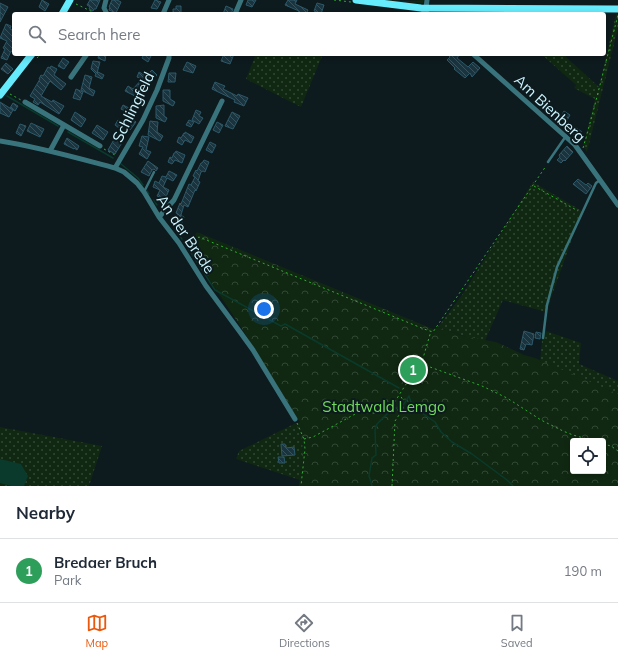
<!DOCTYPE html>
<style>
:root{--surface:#fff;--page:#f6f6f7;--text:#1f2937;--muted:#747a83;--line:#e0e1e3;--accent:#ea580c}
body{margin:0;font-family:Mulish,sans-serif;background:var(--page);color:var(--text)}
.controls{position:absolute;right:12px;bottom:12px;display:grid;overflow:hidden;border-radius:4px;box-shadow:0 2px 6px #0003}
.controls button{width:36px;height:36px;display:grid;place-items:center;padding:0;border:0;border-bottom:1px solid var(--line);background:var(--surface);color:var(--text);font:20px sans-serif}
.you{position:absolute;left:264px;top:309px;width:14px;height:14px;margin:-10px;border:3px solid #fff;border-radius:50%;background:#1a73e8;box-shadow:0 0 0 6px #1a73e833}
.badge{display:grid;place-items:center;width:26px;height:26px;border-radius:50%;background:var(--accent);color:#fff;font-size:13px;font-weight:700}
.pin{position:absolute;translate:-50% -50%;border:2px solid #fff;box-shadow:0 1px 4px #0006}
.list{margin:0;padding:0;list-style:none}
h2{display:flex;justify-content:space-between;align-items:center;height:52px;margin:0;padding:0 16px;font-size:17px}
h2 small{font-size:13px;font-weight:400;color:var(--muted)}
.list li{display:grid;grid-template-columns:26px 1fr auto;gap:12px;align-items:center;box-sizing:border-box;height:64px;padding:0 16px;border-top:1px solid var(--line)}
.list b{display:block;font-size:15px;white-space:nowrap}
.list p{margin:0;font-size:13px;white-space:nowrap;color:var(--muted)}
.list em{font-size:13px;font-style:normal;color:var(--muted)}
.icon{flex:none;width:22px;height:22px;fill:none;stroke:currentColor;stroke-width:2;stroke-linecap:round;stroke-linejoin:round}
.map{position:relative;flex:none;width:618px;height:486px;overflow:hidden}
.search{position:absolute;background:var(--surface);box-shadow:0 2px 6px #0003;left:12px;right:12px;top:12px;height:44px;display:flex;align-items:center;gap:10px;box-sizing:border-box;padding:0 14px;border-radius:4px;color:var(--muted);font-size:15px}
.sheet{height:116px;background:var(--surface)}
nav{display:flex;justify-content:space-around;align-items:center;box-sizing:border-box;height:56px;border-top:1px solid var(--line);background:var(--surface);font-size:11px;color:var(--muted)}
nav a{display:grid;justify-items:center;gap:2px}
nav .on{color:var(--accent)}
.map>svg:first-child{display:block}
.grass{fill:url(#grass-dots)}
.forest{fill:url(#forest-crowns);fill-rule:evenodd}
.water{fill:#0a3a2c}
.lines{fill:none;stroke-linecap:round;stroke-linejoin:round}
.stream{stroke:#0a3a2c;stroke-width:1.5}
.building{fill:url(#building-back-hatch);stroke:#2c596a}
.path{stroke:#30ad33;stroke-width:1;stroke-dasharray:2 3;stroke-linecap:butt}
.service{stroke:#39747c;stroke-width:2.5}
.minor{stroke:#39747c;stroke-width:5}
.secondary{stroke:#65ebfb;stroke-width:7}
.labels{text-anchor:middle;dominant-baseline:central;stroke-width:4;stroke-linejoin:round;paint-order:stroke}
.street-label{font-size:15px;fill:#cbf4fe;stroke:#0d1a1e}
.park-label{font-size:15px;fill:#70db5a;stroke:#0d1a1e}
</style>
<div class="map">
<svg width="618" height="486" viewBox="0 0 618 486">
<defs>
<pattern id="grass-dots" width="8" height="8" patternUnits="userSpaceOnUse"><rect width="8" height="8" fill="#102811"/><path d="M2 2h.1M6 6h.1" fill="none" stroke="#314835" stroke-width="1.8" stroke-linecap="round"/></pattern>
<pattern id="forest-crowns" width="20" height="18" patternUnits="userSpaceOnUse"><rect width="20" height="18" fill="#102811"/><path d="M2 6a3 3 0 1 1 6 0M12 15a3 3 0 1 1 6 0" fill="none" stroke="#314835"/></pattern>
<pattern id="building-back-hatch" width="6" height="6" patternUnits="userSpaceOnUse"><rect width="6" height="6" fill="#19343f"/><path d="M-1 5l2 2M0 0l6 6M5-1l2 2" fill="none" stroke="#39525c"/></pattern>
</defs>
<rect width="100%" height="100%" fill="#0d1a1e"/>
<path class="grass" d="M616,14H618V28L587,152L583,146L595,99L574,88L576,85L541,54H567L566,57L599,87Z
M256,54H323L301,107L281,97L246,79Z
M533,182L582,211L546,312L503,300L484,343L438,327L462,295Z
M543,330L581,343L579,364L618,381V394L540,361Z
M296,423L303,442L300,480L236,459L239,451Z
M0,427L102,446L89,486H0Z"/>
<path class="forest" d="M369,0L408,1L424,0L423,3L398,2Z
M197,232L433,329L438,327L463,336L496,342L524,355L535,358L618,394V486H299L303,442L296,423L300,422L239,324L187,246ZM573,441H603V471H573Z"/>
<path class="water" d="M0,459L21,464L28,476L24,486H11L0,483Z"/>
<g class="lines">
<path class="stream" d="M7,96L58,126
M68,132L113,158
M121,164L138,178L143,185
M147,191L149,194
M154,200L157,205
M178,234L182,239
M186,245L215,290L281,326L285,324L399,388
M409,396L411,402L417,405L422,413L435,422L441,432L452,442L472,454L507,480L513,486
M372,486L371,482L369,476L372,458L376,455L375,430L377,424L391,410L403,405L406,401L409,396"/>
</g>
<path class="building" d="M42,0L49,4L45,11L39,7Z
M90,0H100L96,9H94L93,11L89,9L90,7L87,5Z
M112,0H117L121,2L116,13L109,10L110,7H109Z
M155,0L161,2L157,9L151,8Z
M248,0H256L252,7L246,5Z
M288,0H297L295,4L308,10L306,14H298L299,11L285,5Z
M0,3L8,7L0,22Z
M317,3L324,5L321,14L314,11Z
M176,6H181V14H173V9H176Z
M226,6L233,9L231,14H223Z
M6,24L11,26L10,29L14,31V53L11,51L7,60L1,58L5,49L3,48L7,41L0,38Z
M99,54H106L105,61L98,58Z
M144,54H152L148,62L142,58Z
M224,54H234L230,64L221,61Z
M447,54H460L457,58L468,67L473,62L480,68L472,77L470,73L465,78L454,69L455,68L447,60L450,57Z
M63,58L69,62L64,69L58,66Z
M93,61L100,62L97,73L98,72L104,75L102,79L95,76L96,74L91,69Z
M187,62L196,66L193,73L183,70Z
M6,63L13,69L8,74L1,69Z
M51,66L57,69L54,75L66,84L61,90L50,81L41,96L52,102L53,100L64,106L59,114L40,102L38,105L33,102L35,99L30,96L40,79H39L41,75L43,76L48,67L50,68Z
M152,70L157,75L137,97L125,91L128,86L133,89L142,79L137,77L139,72L146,76Z
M169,73H176L175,82H168Z
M85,75L92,77L89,88L95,91L93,96L81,90Z
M215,82L225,86L223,89L237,96L238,94L248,98L244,106L234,102L235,100L212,89Z
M76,89L83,92L80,100L73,98Z
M163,90H170V99L175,102L173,106L163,101Z
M135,99L140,104L132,115L121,109L123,105L129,108Z
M0,102L13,110L9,117L0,113Z
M13,103L18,106L15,111L10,108Z
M164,105V116L167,118L165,122L156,118V106Z
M196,110L201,112L199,116L203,118L199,124L192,120Z
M564,111L570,115L566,122L560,118Z
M75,112L86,119L81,127L71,120Z
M232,112L240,116L233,129L225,126Z
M131,116L135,119L134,120L136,122L130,130L124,125Z
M118,120L122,123L119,128L115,125Z
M189,120L194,122L191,127L186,125Z
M150,121L158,122L157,132L163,136L160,141L148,135Z
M217,122L223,125L219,133L213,130Z
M31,123L44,129L40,137L27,131Z
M20,124L26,126L21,136L16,133Z
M97,125L108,132L103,140L92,133Z
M575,127L582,132L577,137L571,133Z
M185,132L194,137L191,143L185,140L182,145L177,142L179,137L181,138L184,133L185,134Z
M116,136L123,141L115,154L108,150Z
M142,136L149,137L146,150L151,152L147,159L139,154L143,147L139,146Z
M67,138L79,146L77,150L74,148V149L64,144Z
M210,142L216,145L212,153L206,150Z
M567,146L573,152L565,161L564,160L561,163L557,160L560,157L559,155Z
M176,151L185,155L182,163L175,160L172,164L168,162L170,157L172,158L174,153H175Z
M204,160L209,162L205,172L203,171L201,172L198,181L200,182L196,191L195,190L188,207L184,205L181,215H180L184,217L181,225L175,223L178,214L176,213L180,203L181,204L189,184L191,185L195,177L193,176L196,170L197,171L201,163H202Z
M148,161L158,168L156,171L154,169L152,170L149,176L141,172Z
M169,171L177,175L173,181L167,178L163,187L169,190L165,199L157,196L160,190L153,187L155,181L159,183L162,176L166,177Z
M578,179L586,185L588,183L592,186L586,194L573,184Z
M524,331L534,334L532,345L526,344L524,350L520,349Z
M536,332L541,333L540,339L535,338Z
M281,444H285L286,448L294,447L295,455L282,456Z
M278,457H284L285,463H279Z"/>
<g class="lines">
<path class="path" d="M334,0L351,2
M76,4L97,14
M37,58L41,54
M10,94L21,100
M583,148L592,116L618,15
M104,149L115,155
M534,186L578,211
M185,245L199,237L424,329L433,332L546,166
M421,365L431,331
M297,423L304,439L305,449L301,486
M304,439L313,437L357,413H376L394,403L417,367L421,366L430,367L482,386L507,398L541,420L563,431L573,435L594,441
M603,444L611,446L618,451
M392,486L395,421L403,409L402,398L399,395"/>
<path class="service" d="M548,162L566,136
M144,192L154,172
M543,338L547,305L557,267L596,183L600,180"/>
<path class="minor" d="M106,0L104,8L107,14
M421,8L428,14
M426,8L427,0
M163,14L169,0
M235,14L241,0
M473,54L575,145L618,205
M71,77L87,54
M25,102L100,146
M0,141C39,147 77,158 115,168L124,172L137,183L144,192L159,217L179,243L206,286L240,332L253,350L295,419
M50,151L64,125
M115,168L143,120L157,90L169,58V54
M159,217L174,200L222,101"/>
<path class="secondary" d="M356,0L421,8L618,9
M62,14L70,0
M0,95L32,54"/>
</g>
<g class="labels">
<g class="street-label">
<text transform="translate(133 107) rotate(-64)">Schlingfeld</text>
<text transform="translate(550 108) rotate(43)">Am Bienberg</text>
<text transform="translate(186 234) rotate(56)">An der Brede</text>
</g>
<g class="park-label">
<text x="384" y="406">Stadtwald Lemgo</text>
</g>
</g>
</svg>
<div class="controls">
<button><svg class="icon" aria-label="locate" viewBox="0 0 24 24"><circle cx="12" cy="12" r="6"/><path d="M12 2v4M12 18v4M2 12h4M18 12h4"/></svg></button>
</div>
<div class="you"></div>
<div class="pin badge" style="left:413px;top:370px;background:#2e9e5b">1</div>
<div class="search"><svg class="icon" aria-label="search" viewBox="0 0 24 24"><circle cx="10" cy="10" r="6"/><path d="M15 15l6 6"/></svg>Search here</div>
</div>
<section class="sheet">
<h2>Nearby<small></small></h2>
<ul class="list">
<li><span class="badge" style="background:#2e9e5b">1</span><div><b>Bredaer Bruch</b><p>Park</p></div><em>190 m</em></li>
</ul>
</section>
<nav>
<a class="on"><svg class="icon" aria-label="map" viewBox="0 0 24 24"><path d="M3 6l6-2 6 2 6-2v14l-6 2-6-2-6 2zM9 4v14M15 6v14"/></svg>Map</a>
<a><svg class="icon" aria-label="directions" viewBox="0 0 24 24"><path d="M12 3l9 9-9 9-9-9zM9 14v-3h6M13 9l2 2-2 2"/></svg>Directions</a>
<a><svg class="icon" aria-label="saved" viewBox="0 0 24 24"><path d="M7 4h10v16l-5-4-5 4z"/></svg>Saved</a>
</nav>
